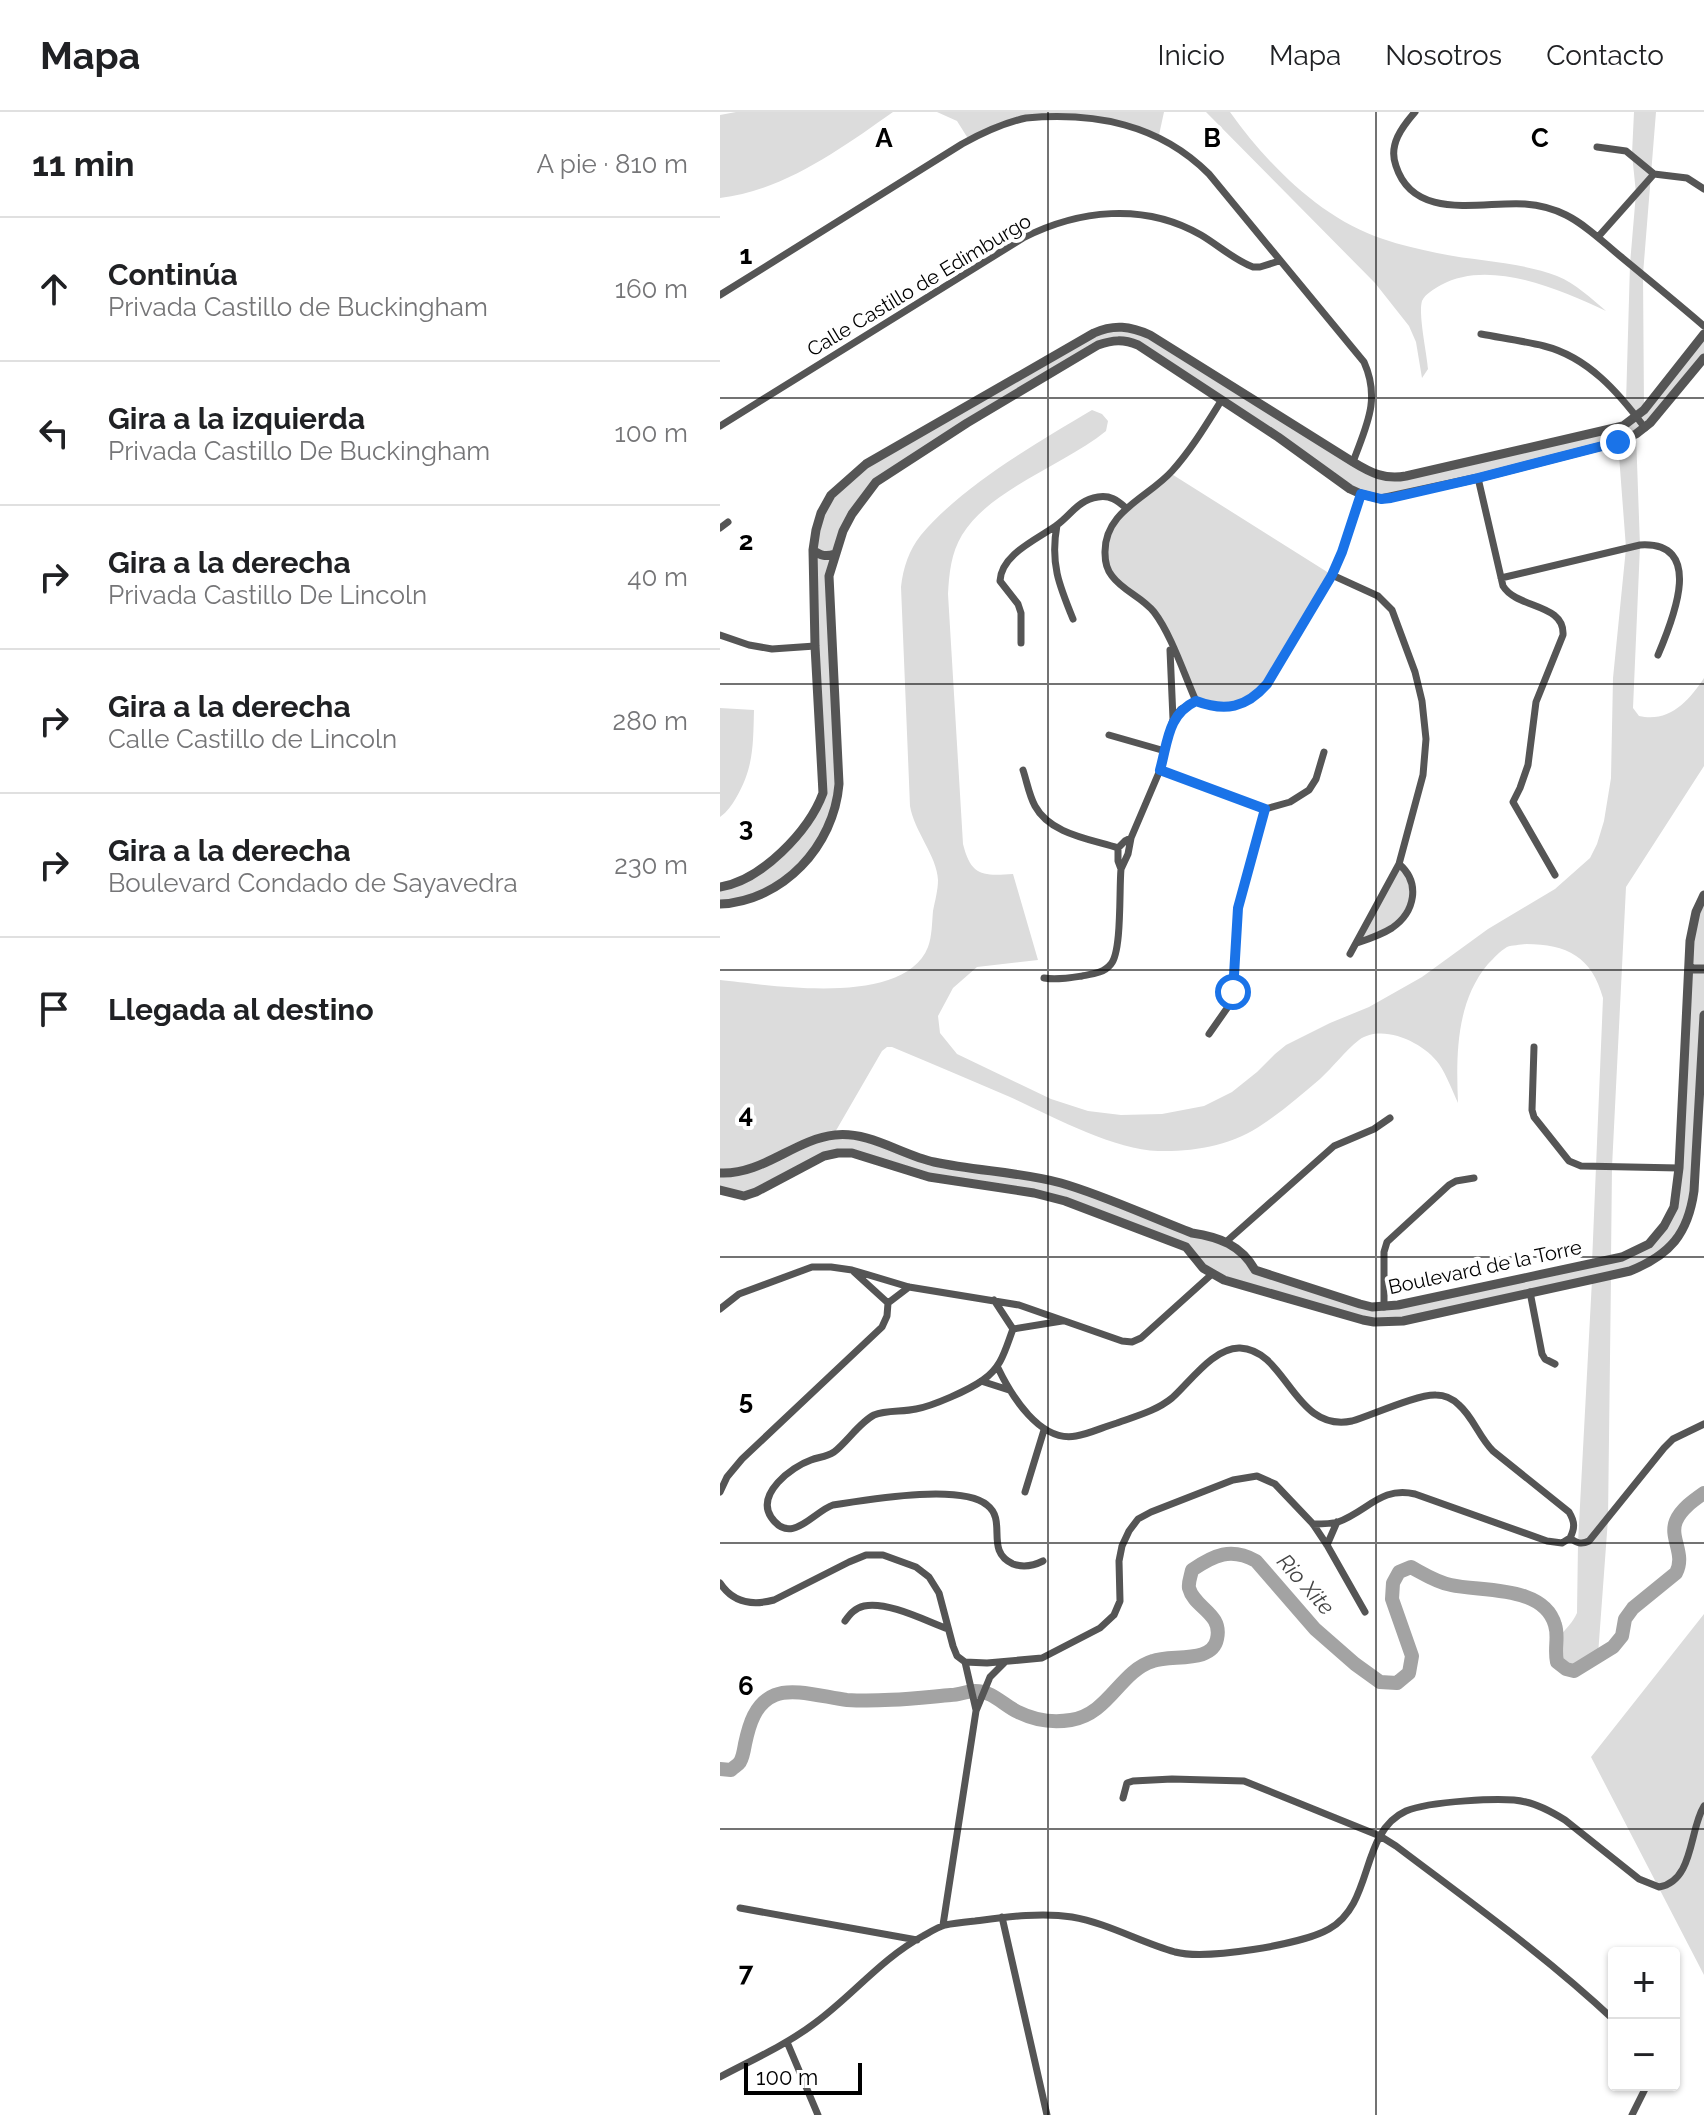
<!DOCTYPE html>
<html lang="es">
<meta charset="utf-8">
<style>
:root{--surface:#fff;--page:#f2f2f2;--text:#202124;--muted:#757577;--line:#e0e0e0}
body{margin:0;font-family:Raleway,sans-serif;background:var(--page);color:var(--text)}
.controls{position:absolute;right:24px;bottom:24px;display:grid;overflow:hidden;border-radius:8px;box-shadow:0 2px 6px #0004}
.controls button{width:72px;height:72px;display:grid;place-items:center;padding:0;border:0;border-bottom:2px solid var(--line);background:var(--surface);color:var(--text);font:40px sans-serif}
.scale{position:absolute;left:24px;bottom:20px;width:118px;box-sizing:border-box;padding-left:8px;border:4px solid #000;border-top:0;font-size:22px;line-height:28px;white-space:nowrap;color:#000;-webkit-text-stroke:6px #fff;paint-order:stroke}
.stop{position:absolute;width:24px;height:24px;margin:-18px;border:6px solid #1a73e8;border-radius:50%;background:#fff}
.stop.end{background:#1a73e8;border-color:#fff;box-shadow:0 2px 8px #0008}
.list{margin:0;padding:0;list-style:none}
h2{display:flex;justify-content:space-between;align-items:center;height:104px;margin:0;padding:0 32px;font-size:34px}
h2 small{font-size:26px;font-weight:400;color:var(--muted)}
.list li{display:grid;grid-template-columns:52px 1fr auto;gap:24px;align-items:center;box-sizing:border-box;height:144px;padding:0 32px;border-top:2px solid var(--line)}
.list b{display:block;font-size:30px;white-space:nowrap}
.list p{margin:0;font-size:26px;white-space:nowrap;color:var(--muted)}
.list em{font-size:26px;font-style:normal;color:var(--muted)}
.icon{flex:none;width:44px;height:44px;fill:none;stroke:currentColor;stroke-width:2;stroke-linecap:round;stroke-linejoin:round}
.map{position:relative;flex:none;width:984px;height:2003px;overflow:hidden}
header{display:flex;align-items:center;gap:48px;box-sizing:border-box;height:112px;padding:0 40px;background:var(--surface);border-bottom:2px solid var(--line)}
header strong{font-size:38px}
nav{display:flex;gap:44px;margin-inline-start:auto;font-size:28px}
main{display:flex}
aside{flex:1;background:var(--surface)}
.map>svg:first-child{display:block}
.green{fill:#dcdcdc;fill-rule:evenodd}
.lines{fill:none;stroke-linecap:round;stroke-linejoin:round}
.river{stroke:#a3a3a3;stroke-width:14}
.minor{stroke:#555;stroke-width:7}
.tertiary{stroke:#555;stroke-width:9}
.route{stroke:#1a73e8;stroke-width:10}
.grid{fill:none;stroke:#000;stroke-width:2;stroke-opacity:0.55}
.labels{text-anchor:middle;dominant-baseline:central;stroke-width:8;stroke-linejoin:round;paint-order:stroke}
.street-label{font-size:20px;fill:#000;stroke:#fff}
.water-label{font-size:22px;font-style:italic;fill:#444;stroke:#fff}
.grid-label{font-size:26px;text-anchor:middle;font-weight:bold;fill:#000;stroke:#fff;stroke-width:8;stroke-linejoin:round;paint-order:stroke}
</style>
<header>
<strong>Mapa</strong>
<nav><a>Inicio</a><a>Mapa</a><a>Nosotros</a><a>Contacto</a></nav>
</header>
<main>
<aside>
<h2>11 min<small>A pie · 810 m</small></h2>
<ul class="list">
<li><svg class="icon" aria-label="ahead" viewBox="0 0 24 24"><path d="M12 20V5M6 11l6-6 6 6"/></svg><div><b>Continúa</b><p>Privada Castillo de Buckingham</p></div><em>160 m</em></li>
<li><svg class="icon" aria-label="left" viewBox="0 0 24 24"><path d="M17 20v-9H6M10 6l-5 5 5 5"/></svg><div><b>Gira a la izquierda</b><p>Privada Castillo De Buckingham</p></div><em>100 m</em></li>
<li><svg class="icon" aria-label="right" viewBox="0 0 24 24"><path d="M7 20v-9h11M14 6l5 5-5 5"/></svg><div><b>Gira a la derecha</b><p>Privada Castillo De Lincoln</p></div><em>40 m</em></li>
<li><svg class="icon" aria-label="right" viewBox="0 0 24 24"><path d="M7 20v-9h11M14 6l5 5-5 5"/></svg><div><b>Gira a la derecha</b><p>Calle Castillo de Lincoln</p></div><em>280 m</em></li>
<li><svg class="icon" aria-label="right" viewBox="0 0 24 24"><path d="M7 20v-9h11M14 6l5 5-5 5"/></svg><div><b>Gira a la derecha</b><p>Boulevard Condado de Sayavedra</p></div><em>230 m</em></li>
<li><svg class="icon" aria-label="arrive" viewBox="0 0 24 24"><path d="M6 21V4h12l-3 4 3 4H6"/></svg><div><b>Llegada al destino</b></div></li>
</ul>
</aside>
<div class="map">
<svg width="984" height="2003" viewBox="0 0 984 2003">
<rect width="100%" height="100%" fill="#fff"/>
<path class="green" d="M16,0H173C122,36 63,79 0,86V3Z
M217,0H444L439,23L418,14L382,5L306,6L249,28L237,9Z
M486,0H510C547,52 601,107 663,127C680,133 699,137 717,141C754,149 802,150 837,164C855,171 872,187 886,199C840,178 770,146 721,173C714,177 705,182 702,189C698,202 707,242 708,257L702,266L696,230L689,214L655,171Z
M914,0H936L923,162L924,297L984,222V246L916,322L920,434L913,596L919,604C949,611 969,589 984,566V654L906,775L892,1055L891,1147L929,1132L954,1095L970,829L984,783V903L972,1095L943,1143L891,1164L888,1407L878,1543L854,1559L846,1557L837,1550C831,1521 846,1524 857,1501L858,1431L872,1168L668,1211L492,1162L465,1135L345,1089L209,1065L118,1041L36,1080L0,1078V868C50,873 184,896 208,835C212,825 212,810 213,799C215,789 218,778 218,768C217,744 194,719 190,694L181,475C183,456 189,438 201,423C243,373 317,331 372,298L382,302L388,309L386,319C343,354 271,376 242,423C231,441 229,462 228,482L243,732C251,764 262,764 293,762L318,848L257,855L233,876L218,904L220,921L237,942L331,987L368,999L401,1003L442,1002L484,994L512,980L537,960L555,942L566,933L610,911L649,895L702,865L768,817L835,777L870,746L877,732L884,709L891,666L893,566L906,436L898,330L671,386L641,382L428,239L394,228L156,370L142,387L111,453L119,672L103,727L51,777L0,792V775L51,750L99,692L93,438L111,383L146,352L374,221L417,217L668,366L895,317L916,305L906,291L910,152L916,81L912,42ZM806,832C847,832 872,845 883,886L872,1151L652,1195L535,1158L507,1129L328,1068L198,1045L131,1023L114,1022L162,939L167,935H172C212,952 251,968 290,985C331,1004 394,1038 438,1039C474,1040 514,1033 543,1012C563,999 582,982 600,967C613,955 625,939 639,928C663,911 704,931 719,952C727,964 732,978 738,991C736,943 736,890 768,852C774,846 780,839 787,835C792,833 800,833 806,832Z
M450,361L612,463L547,572L513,594L476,589L440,510L403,474L385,450L389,418L396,406Z
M0,596L34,598C33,633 34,655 16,686C12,693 7,700 0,705Z
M679,752L686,758L693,782L680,808L637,831Z
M984,1502V1863L871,1645Z"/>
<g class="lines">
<path class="river" d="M0,1657L11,1658C14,1655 18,1653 20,1650C23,1645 24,1638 25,1632C29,1613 35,1591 55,1583C74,1575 107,1586 127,1588C162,1590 196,1586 231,1583C239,1583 247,1579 255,1579C273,1579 283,1593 298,1600C314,1608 333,1611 351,1608C389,1602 400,1559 433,1549C451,1542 492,1552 497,1527C503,1501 474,1496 469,1476C468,1470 471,1464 472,1458C494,1443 511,1435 536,1449L595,1517L635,1552L660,1570L677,1571L689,1561L692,1544L672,1487L673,1471L679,1460L691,1455C704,1462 716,1470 731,1473C762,1480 824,1473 835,1513C839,1525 834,1536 837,1550L846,1557L854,1559L893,1535L902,1524L905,1507L913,1496L956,1461C966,1442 949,1426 956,1409C961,1397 974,1388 984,1381"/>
<path class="minor" d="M695,0C682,15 668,33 676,54C694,110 762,89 805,92C819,93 834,97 846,103C866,113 883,130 900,144C928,167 956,190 984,214
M877,35L906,39L934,62L967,66L984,77
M878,125L934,62
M0,183L242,32C262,21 283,11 306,6C375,0 439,12 489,62L644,250C661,288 646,314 633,350
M761,222C782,226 803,229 824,234C868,245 899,281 925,316
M501,289C486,313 471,338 452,359C428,386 384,399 385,441C385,449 387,458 392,464C403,479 422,485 434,500C451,522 464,562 476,589C505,599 526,596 547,572L612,463L622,440L641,382
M0,314L303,126C358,98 424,90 481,123C498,133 514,148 533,155H540L559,149
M758,366L783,474C797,497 845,491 843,523L816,590L808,653L800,676L793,690L835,763
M337,413C330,451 339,473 353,507
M0,416L8,410
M612,463L658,484L672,498L695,560L702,589L706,627L703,663L679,752L630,842
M781,466L920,433C984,429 955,503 938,543
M0,523L29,533L52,537L95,534
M301,531V501L298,492L280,469C281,442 318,427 337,413C351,403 358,388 378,385C390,383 397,388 406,396
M450,538L453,607
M389,623L445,639
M303,658C307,670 309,683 315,694C330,722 370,727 398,736
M440,658L545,697L570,690L589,678L596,667L604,640
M401,757L408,742L411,726L440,658L453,607L461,597L476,589
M637,831C649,827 661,823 672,816C695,800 701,771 679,752
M324,866C338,868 349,866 362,864C373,862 384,861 391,852C402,839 399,778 401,757L398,749V736L405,729L411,726
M489,922L510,892L513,880L518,796L545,697
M814,935L812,998L814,1005L849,1049L861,1054L959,1056
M507,1129L614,1034L654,1017L670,1006
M134,1160L168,1191
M810,1180L822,1242L825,1247L835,1252
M274,1188L293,1217
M168,1191L189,1175
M664,1195V1140L667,1130L729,1073L736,1069L754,1066
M0,1197L19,1182L92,1155H111L132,1158L189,1175L299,1193L402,1229L412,1230L421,1226L492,1162
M293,1217C285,1238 282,1255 263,1268C249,1278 213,1294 196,1297C183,1300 166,1298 154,1303C140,1310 127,1330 114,1340C106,1345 99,1345 91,1348C71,1355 36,1382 51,1405C71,1435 94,1399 113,1393C146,1388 241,1371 267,1393C288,1409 264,1439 293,1452C304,1456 313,1454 323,1449
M293,1217L342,1209
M278,1256C291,1283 320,1331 356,1324C369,1322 383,1315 397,1311C416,1304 436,1299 452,1286C470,1270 494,1235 520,1236C567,1238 574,1321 632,1309C652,1303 698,1282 716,1283C725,1283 733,1287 739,1293C753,1305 759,1325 773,1339L849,1400C855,1410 855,1416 850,1426
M261,1269L289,1278
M0,1380L7,1365L22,1347L162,1215L167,1204L168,1191
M305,1380L324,1318
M593,1412C601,1412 611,1412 618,1410C648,1399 661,1374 695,1382L827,1429L842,1431L850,1426
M850,1426C857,1431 861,1433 869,1429L944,1336L953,1327L984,1312
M607,1433L617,1410
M0,1471C13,1491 32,1494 54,1488L129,1450L146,1443H163L196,1455L209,1465L219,1481L233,1534L237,1544L245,1550L267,1551L322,1546L380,1516L394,1503L400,1489L399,1449L402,1434L409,1419L418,1407L431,1400L513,1368L537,1364L555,1372L593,1412L607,1433L645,1500
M125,1509C130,1502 135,1496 144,1494C168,1489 206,1509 228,1517
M245,1550L256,1598
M403,1686L407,1671L413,1669L452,1667L524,1669L660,1724L676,1734C750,1790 826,1844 894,1908
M20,1796L197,1828
M282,1805L327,2003
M223,1813L256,1599L270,1565L284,1551
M67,1930L98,2003
M0,1965C32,1948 66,1933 95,1911C132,1884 162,1846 203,1824C210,1820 218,1815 225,1813C234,1811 245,1810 255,1809C286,1805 321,1800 352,1805C387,1811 420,1830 455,1840C486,1848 581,1833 609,1817C643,1798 643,1754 660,1724C666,1713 675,1704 686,1699C707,1690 784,1684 806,1690C820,1693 832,1700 845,1708L919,1767L939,1775C974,1769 969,1718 984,1694
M912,2003L927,1973"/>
<path class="tertiary" d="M93,438C101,444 106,445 115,442
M0,775C41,769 89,719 103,681L95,534L93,438L96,418L101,401L111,383L146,352L374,221C394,212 410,214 430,223L633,350C651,361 665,368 686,364L903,314L924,298L984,222
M0,792C63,789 114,734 119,672L109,464L123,419L132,402L156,370L247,311L378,233C393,228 403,227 418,233L558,325L630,377L641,382L661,387L758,366L898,330L916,322L930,311L984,246
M970,855L973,857H984
M0,1061C43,1063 75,1027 115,1023C149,1019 182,1043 214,1050C256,1059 300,1060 341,1071C383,1083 430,1105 472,1121C499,1125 521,1133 535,1158L640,1192L652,1195L678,1193L902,1145L929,1132L944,1114L954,1095L959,1056L970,829L976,800L984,783
M0,1078L24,1084L36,1080L104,1044L118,1041H132L209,1065L314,1081L345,1089L466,1135L483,1156L504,1168L643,1208L654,1210L683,1209L910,1159C950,1143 968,1122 974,1079L984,903"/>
</g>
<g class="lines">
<path class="route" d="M513,880L518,796L545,697L440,658C448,630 447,603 476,589C505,600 526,596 547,572L612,463L622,440L641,382L661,387L671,386L758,366L898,330"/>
</g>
<path class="grid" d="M328,0V2003M656,0V2003M0,286H984M0,572H984M0,858H984M0,1145H984M0,1431H984M0,1717H984"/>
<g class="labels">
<g class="street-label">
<text transform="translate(199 173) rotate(-31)">Calle Castillo de Edimburgo</text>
<text transform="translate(765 1155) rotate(-12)">Boulevard de la Torre</text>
</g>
<g class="water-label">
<text transform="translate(586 1472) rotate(48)">Rio Xite</text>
</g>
</g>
<g class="grid-label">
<text x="164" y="35">A</text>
<text x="492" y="35">B</text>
<text x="820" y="35">C</text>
<text x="26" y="152">1</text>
<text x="26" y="438">2</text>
<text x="26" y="724">3</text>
<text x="26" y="1011">4</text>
<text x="26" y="1297">5</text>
<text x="26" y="1583">6</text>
<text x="26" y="1869">7</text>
</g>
</svg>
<div class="controls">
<button>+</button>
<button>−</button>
</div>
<div class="scale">100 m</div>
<div class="stop" style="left:513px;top:880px"></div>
<div class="stop end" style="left:898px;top:330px"></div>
</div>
</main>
